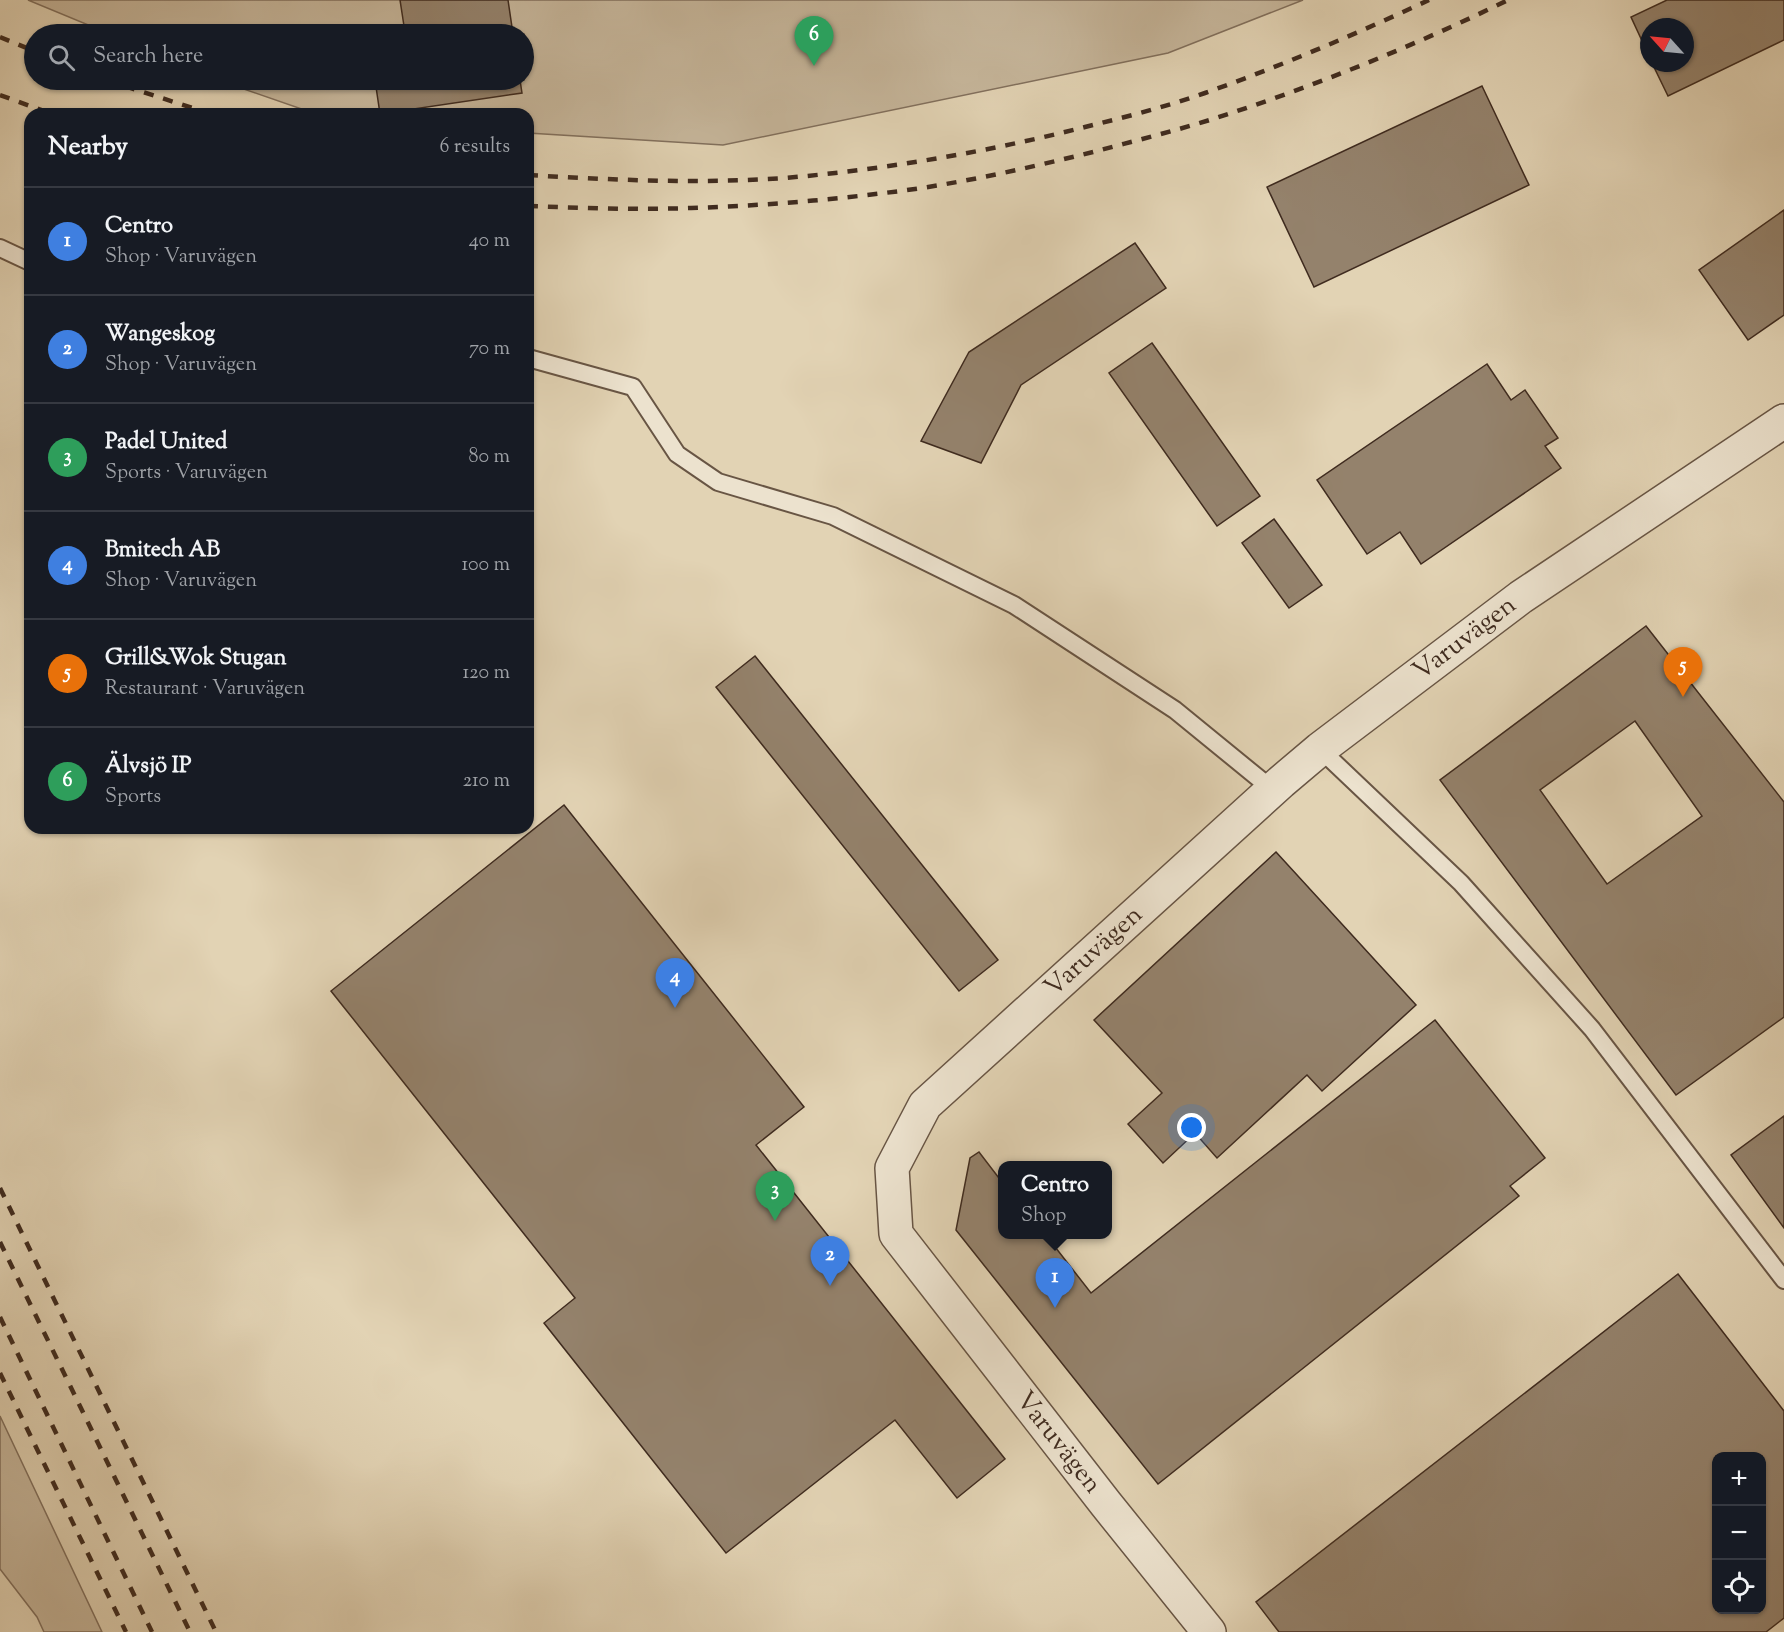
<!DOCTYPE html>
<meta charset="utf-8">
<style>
:root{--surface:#171b24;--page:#20242c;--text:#f1f3f6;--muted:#9ea1a6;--line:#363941;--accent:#c59692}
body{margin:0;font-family:"Sorts Mill Goudy",serif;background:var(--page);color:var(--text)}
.controls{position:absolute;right:18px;bottom:18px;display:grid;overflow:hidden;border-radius:12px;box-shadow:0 2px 4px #0004}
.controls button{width:54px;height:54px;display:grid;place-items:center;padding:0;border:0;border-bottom:2px solid var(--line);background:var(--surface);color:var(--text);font:30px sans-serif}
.compass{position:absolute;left:1640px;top:18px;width:54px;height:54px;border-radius:50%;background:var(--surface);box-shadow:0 2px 4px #0004;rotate:297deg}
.you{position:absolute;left:1192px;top:1128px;width:21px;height:21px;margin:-15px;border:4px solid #fff;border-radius:50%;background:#1a73e8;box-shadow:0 0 0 9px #1a73e833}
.badge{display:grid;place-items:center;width:39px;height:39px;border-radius:50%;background:var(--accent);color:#fff;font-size:20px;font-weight:700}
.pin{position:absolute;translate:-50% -50px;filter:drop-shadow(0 2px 3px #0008)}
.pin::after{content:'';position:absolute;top:32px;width:21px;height:18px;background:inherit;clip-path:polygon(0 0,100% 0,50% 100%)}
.popup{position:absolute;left:998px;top:1161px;width:114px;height:78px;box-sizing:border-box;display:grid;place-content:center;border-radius:12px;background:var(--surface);filter:drop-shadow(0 2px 4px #0005);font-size:20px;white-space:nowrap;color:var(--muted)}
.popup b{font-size:22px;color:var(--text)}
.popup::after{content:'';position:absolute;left:50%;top:100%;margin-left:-12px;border:12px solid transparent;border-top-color:var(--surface)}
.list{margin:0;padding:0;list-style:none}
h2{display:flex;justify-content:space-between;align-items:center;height:78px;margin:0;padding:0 24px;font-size:26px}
h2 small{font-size:20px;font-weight:400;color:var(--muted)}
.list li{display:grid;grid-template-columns:39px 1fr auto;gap:18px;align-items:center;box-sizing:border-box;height:108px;padding:0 24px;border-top:2px solid var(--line)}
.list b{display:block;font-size:22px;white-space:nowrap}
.list p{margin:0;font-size:20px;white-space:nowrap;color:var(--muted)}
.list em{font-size:20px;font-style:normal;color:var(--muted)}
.icon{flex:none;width:33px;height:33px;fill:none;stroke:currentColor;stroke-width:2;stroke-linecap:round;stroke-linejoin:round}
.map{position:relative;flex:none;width:1784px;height:1632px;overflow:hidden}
.search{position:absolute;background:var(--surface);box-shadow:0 2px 4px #0004;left:24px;top:24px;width:510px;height:66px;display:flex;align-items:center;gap:15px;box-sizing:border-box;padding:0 21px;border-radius:33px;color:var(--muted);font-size:22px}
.panel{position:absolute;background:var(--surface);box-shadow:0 2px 4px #0004;left:24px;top:108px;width:510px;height:726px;border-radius:18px}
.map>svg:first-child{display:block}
.green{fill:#c6b69b;stroke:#82705d;stroke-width:1.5}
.building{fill:#94826c;stroke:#3f2b1f;stroke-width:1.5;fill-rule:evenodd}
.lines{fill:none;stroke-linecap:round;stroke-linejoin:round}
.lane-casing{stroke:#685544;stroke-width:20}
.street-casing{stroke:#685544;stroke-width:36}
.lane{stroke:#ece2ce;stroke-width:16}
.street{stroke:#ece2ce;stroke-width:33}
.rail{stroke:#3f2b1f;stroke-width:4.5;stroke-dasharray:10 10;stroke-linecap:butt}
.labels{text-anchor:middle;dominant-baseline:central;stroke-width:5;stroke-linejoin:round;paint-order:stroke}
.street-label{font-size:26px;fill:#3f2b1f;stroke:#ece2ce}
</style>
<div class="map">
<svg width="1784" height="1632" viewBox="0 0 1784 1632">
<rect width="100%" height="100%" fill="#e2d3b4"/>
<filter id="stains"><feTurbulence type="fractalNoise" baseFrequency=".00333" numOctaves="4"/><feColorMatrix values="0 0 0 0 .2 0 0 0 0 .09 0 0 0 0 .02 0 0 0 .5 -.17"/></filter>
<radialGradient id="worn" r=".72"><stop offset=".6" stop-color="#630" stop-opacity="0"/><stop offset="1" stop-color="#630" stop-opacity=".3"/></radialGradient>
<path class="green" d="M28,0H1303L1168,53L723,145L528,133V114H316L218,80H524V34H110Z
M0,1416L102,1632H44L37,1617L0,1569Z"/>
<path class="building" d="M400,0H508L513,34H368V31L404,26Z
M1667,0H1784V40L1668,96L1652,63H1685V27H1649V56L1631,17Z
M375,80H520L522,93L380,114Z
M1482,86L1529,185L1314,287L1267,187Z
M1784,210V315L1748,340L1699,270Z
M1135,243L1166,288L1021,385L981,463L921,441L969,352Z
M1152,343L1260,496L1217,526L1109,373Z
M1487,364L1511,400L1525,390L1558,438L1545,446L1561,468L1421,564L1400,532L1367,554L1317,480Z
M1274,519L1322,585L1289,608L1242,543Z
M1646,626L1784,802V1017L1676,1095L1440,780ZM1635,721L1702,816L1607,884L1540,790Z
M755,656L998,960L959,991L716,687Z
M564,805L804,1107L756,1145L1005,1459L957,1498L895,1420L726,1553L544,1323L575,1298L331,991Z
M1276,852L1416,1005L1322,1091L1307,1075L1217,1158L1195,1133L1163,1163L1128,1124L1162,1093L1094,1020Z
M1435,1020L1545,1158L1510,1186L1519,1196L1158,1484L956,1230L970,1158L979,1152L1002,1182V1234H1045L1091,1293Z
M1784,1116V1228L1731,1155Z
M1678,1274L1784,1411V1618L1766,1632H1279L1256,1602ZM1716,1456H1762V1610H1716Z"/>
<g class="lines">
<defs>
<path id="lane" d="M0,248L30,262
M528,358L633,387L677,454L718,482L833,516L1014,605L1175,710L1273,790
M1320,749L1461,883L1592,1029L1784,1280"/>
<path id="street" d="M1209,1632L1106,1504L896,1234L892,1168L925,1105L1281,782L1320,749L1521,597L1784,421"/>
</defs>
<use href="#lane" class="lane-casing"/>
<use href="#street" class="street-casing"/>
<use href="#lane" class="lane"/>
<use href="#street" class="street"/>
<path class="rail" d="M0,37L34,51
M106,80L211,114
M0,95L52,114
M528,175C613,180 699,184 785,178C889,169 992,151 1093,125C1130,116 1168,106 1205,93C1281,66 1356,34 1429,0
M528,206C582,208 637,210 691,208C755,206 820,201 884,193C954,185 1024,169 1093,152C1134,141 1175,131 1216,118C1315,86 1414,46 1508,0
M0,1188L216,1632
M0,1242L190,1632
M0,1317L152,1632
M0,1373L126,1632"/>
</g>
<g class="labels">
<g class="street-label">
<text transform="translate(1465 639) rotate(-37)">Varuvägen</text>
<text transform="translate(1094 952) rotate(-42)">Varuvägen</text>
<text transform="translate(1058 1443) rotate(52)">Varuvägen</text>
</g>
</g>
<rect width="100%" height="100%" filter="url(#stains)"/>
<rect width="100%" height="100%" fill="url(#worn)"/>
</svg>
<div class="controls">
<button>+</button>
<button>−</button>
<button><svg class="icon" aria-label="locate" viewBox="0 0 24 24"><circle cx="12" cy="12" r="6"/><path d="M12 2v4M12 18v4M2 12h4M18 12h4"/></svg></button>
</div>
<svg class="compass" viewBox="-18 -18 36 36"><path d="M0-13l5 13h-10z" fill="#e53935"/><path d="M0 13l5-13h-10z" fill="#9ea1a6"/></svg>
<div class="you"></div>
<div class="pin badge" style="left:1055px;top:1308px;background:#3f7fe0">1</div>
<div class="popup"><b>Centro</b>Shop</div>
<div class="pin badge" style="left:830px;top:1286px;background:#3f7fe0">2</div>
<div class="pin badge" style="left:775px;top:1221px;background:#2e9e5b">3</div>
<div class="pin badge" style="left:675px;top:1008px;background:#3f7fe0">4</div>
<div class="pin badge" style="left:1683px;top:697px;background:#e8710a">5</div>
<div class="pin badge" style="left:814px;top:66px;background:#2e9e5b">6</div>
<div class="search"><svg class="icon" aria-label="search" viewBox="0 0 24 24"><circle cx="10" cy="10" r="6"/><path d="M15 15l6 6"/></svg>Search here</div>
<section class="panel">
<h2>Nearby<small>6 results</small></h2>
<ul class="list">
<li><span class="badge" style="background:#3f7fe0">1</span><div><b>Centro</b><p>Shop · Varuvägen</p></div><em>40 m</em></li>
<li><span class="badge" style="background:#3f7fe0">2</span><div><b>Wangeskog</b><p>Shop · Varuvägen</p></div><em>70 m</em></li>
<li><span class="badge" style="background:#2e9e5b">3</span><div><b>Padel United</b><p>Sports · Varuvägen</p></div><em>80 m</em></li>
<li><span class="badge" style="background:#3f7fe0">4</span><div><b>Bmitech AB</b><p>Shop · Varuvägen</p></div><em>100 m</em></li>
<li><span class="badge" style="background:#e8710a">5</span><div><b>Grill&amp;Wok Stugan</b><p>Restaurant · Varuvägen</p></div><em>120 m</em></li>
<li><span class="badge" style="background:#2e9e5b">6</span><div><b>Älvsjö IP</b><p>Sports</p></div><em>210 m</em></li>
</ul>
</section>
</div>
